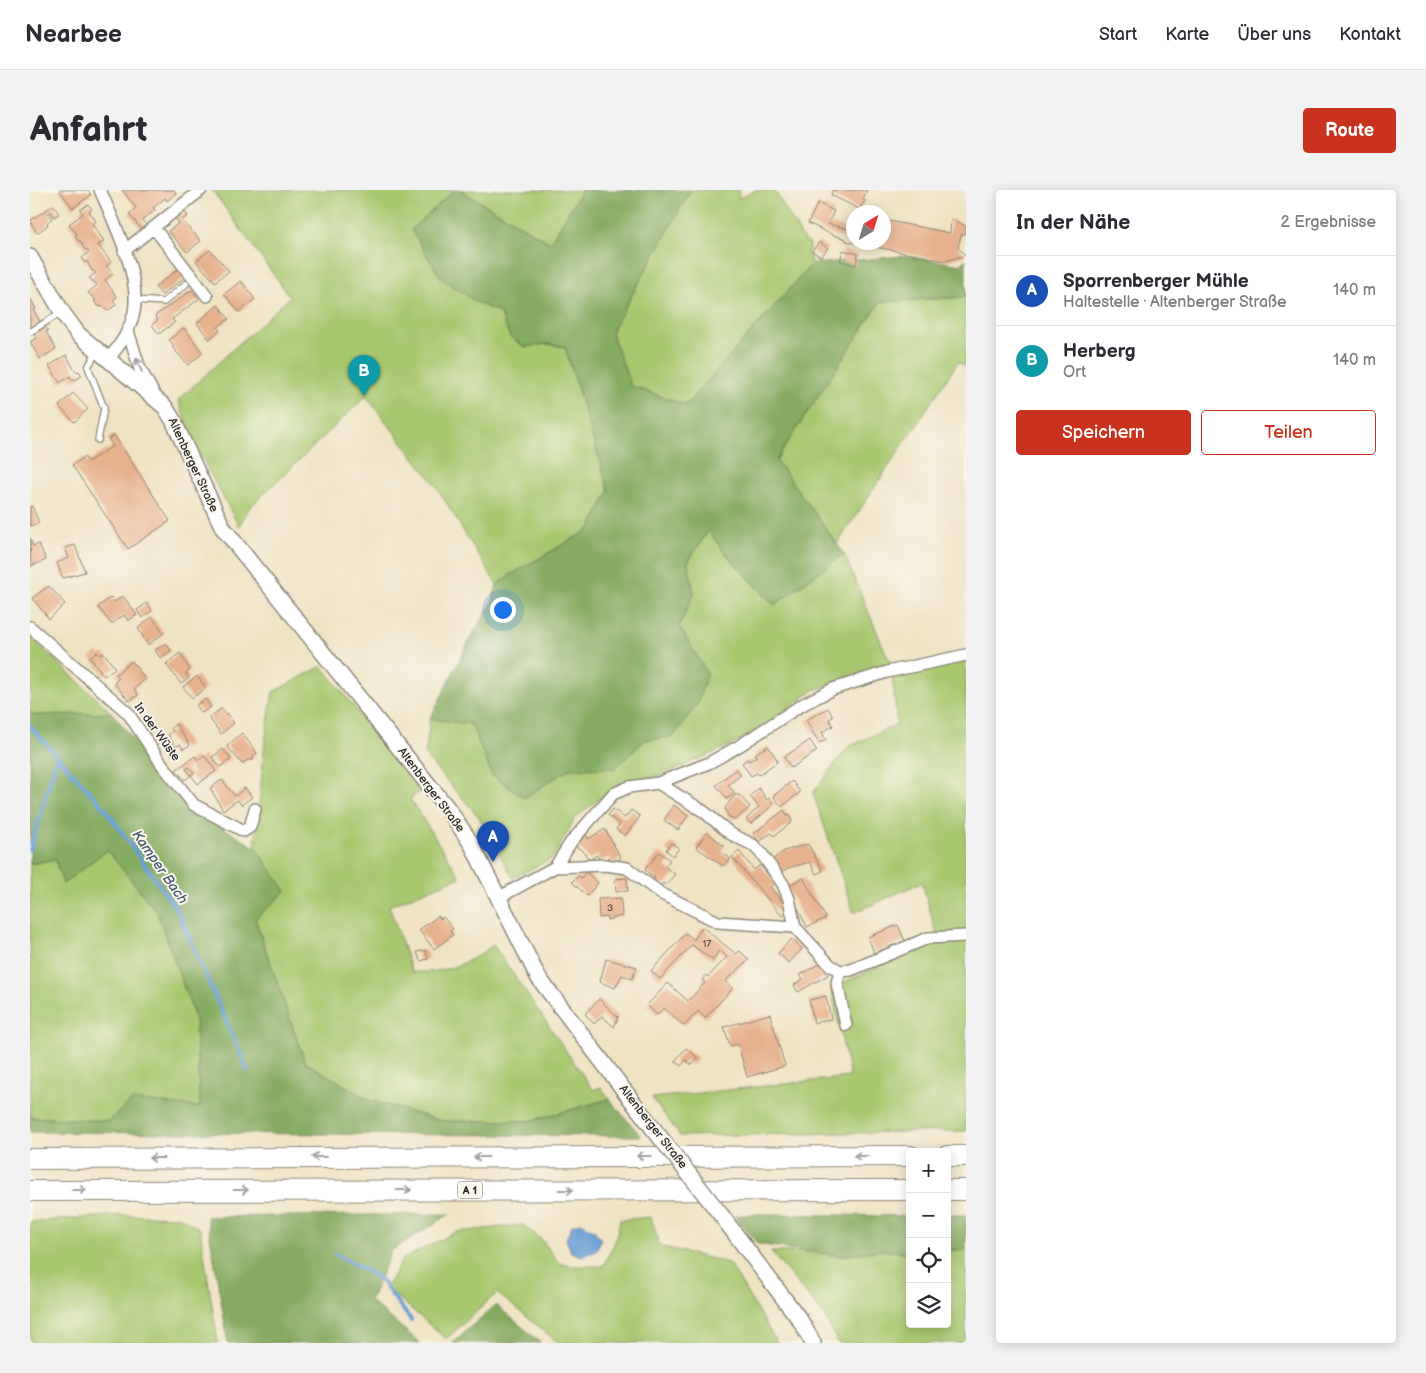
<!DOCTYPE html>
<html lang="de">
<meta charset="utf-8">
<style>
:root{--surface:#fff;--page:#f2f2f3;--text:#2b2b33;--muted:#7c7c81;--line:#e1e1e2;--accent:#c8321e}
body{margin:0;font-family:"Balsamiq Sans",sans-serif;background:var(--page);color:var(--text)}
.controls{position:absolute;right:15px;bottom:15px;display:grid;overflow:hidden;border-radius:5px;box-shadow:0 2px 12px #0003}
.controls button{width:45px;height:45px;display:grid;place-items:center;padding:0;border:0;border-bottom:1px solid var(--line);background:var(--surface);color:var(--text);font:25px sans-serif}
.compass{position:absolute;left:816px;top:15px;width:45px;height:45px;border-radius:50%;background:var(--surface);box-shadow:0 2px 12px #0003;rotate:38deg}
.you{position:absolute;left:472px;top:419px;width:18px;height:18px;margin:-12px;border:4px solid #fff;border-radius:50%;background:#1a73e8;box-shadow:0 0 0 8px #1a73e833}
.badge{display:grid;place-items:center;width:32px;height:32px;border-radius:50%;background:var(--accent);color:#fff;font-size:16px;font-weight:700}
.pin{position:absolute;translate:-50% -41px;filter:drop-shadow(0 1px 2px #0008)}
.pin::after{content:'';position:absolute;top:26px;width:18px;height:15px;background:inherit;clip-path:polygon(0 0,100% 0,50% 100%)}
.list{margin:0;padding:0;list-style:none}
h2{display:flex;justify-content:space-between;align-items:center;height:65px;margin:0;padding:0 20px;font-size:21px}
h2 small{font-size:16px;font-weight:400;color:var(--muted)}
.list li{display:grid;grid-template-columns:32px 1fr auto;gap:15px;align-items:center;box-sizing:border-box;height:70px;padding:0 20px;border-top:1px solid var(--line)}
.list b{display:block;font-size:19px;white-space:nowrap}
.list p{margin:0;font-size:16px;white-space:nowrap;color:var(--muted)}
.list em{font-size:16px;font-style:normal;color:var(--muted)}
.actions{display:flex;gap:10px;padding:15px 20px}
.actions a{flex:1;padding:11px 0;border:1px solid var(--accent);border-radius:5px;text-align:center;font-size:18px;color:var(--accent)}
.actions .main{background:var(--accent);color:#fff}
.icon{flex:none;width:28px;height:28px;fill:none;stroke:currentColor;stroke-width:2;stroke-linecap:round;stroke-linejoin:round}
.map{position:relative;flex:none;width:936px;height:1153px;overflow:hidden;border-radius:5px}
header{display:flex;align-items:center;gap:30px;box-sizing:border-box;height:70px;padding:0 25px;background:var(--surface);border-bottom:1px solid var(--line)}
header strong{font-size:24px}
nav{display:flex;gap:28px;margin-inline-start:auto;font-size:18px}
.intro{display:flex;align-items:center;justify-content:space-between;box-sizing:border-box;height:120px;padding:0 30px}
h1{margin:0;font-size:35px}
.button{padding:12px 22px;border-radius:5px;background:var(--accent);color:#fff;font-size:18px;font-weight:700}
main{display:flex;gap:30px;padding:0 30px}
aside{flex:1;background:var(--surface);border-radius:5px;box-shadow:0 2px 12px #0003}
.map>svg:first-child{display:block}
.green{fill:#a8c870;stroke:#6a7a4e}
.forest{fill:#86ac62;stroke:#586c46}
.water{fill:#689ed5;stroke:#4a6480}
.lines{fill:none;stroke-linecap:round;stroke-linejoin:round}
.stream{stroke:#689ed5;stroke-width:4}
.building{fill:#e7b18d}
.lane-casing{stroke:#8d8778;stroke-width:8}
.street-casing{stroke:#8d8778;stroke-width:14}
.secondary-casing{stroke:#8d8778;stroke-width:18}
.highway-casing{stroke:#8d8778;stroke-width:22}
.lane{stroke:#fff;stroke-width:5.5}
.street{stroke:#fff;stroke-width:11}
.secondary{stroke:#fff;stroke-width:15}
.highway{stroke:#fff;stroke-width:20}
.secondary-bridge-casing{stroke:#8d8778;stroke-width:18;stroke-linecap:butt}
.secondary-bridge{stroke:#fff;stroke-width:15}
.oneway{stroke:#a0a0a0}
.labels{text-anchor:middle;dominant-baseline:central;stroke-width:4;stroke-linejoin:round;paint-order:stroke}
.number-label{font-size:10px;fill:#5a4c44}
.shield{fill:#fbf7ec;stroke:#696865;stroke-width:1}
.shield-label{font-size:11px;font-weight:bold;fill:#2b2b2b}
.street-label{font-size:12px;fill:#2b2b2b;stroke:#fbf7ec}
.water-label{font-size:14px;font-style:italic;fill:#43596f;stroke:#fbf7ec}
</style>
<header>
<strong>Nearbee</strong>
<nav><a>Start</a><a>Karte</a><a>Über uns</a><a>Kontakt</a></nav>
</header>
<div class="intro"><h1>Anfahrt</h1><a class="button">Route</a></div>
<main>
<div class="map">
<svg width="936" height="1153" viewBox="0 0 936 1153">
<rect width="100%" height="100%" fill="#fbf7ec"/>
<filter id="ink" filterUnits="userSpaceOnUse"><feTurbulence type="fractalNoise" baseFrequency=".02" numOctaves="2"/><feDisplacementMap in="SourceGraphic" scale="10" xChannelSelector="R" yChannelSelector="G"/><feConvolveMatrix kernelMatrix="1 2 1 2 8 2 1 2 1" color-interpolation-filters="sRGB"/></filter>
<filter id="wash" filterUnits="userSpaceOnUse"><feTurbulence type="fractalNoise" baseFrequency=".0096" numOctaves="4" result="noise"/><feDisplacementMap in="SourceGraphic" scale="20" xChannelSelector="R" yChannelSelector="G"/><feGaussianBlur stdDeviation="1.12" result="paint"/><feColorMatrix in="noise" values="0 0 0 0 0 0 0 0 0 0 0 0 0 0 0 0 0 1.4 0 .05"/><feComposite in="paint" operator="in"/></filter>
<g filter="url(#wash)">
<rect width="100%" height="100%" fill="#efe3c4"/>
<path class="green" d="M182,0H424L381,40L446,112L470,123L480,147L495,157L517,154L535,157L579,301L560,339L480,385L467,395L404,293L336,206L219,318L209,336L166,257L148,210L260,107Z
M430,0H552L521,53Z
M661,0H708L709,8L726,0H744L774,50L780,54L778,63L782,74L656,215L601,196L581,142Z
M936,107V176L928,172L807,354L746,270L850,112Z
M679,340L693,361L744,415L814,364L861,475L828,484L784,500L710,551L637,583L578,602L546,627L523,668L483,688L449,627L395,566L400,529L441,534L462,585L494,608L539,579L585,578L615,550L643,546L677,483L649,436L664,403L658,372Z
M0,447L82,523L6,525L0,522Z
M936,469V941L650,946L622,908L820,887L801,798L908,750L892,692L824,723L783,603L818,557L867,534L862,484Z
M292,476L390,601L380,609L430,687L359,716L382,782C413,784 439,774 463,755L563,900L571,897L579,909L500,931H412L339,910L275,872L225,729L256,701L225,657L235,551L243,502Z
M77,660L127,722L165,828L170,918L102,910L79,931L0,927V674L25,669L33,693Z
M91,1025L150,1027L170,1039L188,1153H0V1032Z
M621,1027L630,1056L699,1073L747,1153H529L467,1103L416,1149L356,1097L373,1069L426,1042L493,1035L512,1050L529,1073L540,1076H573L585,1052L590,1030Z
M852,1060L880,1063V1134H917V1060H936V1153H808L794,1125L741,1062H787L808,1066Z"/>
<path class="forest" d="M424,0H430L520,53L552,0H661L581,142L601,196L656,215L782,74L874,66L931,75L936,69V107L850,112L746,270L814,364L744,415L693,360L678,340L658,372L664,403L649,436L677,483L668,513L643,547L615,550L585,578L539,579L494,608L462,585L441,534L400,529L441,447L462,413L467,395L480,385L560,339L579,301L535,157L517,154L495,157L480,147L470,123L446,112L411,88L381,40Z
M0,522L6,525L82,523L161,619L225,657L256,701L225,729L275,872L339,910L412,931H500L579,909L611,946L0,942V927L79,931L102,910L170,917L165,828L127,722L77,660L33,694L25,669L0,674Z
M420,1024L362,1060L340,1111L390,1153H198L177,1027Z
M727,1024L880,1026V1063L852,1060L808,1066L728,1054L705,1026Z
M917,1025H936V1060H917Z
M466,1115L511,1153H422Z"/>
<path class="water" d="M551,1033L564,1040L571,1049L566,1061L552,1066L541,1062L536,1049L542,1035Z"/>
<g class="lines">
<path class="stream" d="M0,536L76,620L147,720L218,881
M0,660L27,567
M305,1064L349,1088L381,1130"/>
</g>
<g id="blocks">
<path class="building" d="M29,0H58L61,5L43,18Z
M92,0H144L146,3L137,11L135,8L123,18L125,20L112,30L117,36L112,40L99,24L106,18Z
M803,0H837L833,9L835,11L829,19L801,5Z
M788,13L804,21L798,34L822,40L824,36V53L816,51V49L803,45L778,33Z
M58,14L62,19L59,21L66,31L62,34L74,51L68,55L81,72L76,76L83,84L75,90L87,107L83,110L86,115L77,121L74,117L68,116L64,111L66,110L58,103L67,95L59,88L66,83L63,80L62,81L57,71L55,73L52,68L59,62L56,59L55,60L50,50L48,51L45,46L47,44L39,34L53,24L50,20Z
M23,15L29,24L24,27L21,22L18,24L22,29L17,33L18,35L7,43L0,31Z
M154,21L158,26L152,30L171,51L157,62L138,41L149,33L145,28Z
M921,29L936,36V43L931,45L928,58L936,65L926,68L915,71L826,53L854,52V30L920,43Z
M789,52L798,58L791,67L782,61Z
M180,60L199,81L185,92L166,71Z
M813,60L828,64L826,75L810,71Z
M148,79L154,88L132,105L125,97Z
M211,91L225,109L209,122L194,104Z
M162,100L169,109L142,129L145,132L129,144L122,135L128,130L125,126Z
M0,108L6,119L3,120L11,133L0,139Z
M188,115L199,129L188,137L190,141L179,149L167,133Z
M15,137L18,141L16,142L26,159L10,169L0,152L7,148L4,144Z
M154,138L173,163L158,175L142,157L144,155L139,150Z
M36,165L46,182L49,181L52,186L43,191L40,186L30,193L19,176Z
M43,203L58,219L44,232L29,216Z
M84,245L140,331L98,359L42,275L55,267L58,272L83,256L78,249Z
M2,316L9,333L0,336V317Z
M0,348L3,356L9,354L16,370L1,376Z
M45,355L55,382L33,388L27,373L39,368L35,358Z
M19,396L35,414L19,429L2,408Z
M93,406L107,425L98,431L94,425L81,434L68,417L81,407L84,412Z
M117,413L122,421L112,428L107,420Z
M122,427L134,443L118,455L108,438Z
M136,453L141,461L130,468L125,460Z
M67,462L70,465L74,463L85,478L74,486L60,467Z
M150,463L160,480L156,483L159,488L151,494L136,474Z
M102,471L115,489L104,499L108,505L99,511L84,493L89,488L86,484Z
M167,486L176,498L162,508L153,497Z
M175,509L181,517L172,523L166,515Z
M192,518L204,533L191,544L179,528Z
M798,518L803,527L799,529L803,536L792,542L796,550L789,553L776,530Z
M146,534L160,555L153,559L150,554L146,557L138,545L143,541L141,538Z
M212,543L227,563L223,566V570H217L212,574L197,556Z
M780,550L787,561L761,578L754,567Z
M738,556L748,571L729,585L727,583L721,586L712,573L718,569L719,571L727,566L725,564Z
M193,559L201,569L190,577L182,567Z
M174,565L186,581L168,594L161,585L164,583L159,577L156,579L161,585L155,590L146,580L165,566L168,570Z
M706,579L711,585L698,595L705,603L697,609L686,595Z
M192,590L205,606L215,598L222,607L211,615L208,610L193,620L180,598Z
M762,591L770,602L752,617L743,606Z
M729,598L737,610L739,608L744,614L721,634L716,629L729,617L720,606Z
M705,605H709L720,617L705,630L698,626L695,618Z
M644,615L658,626L648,640L634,630Z
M583,619L595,628L601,620L610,626L595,646L586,639L590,634L578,625Z
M754,620L757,625L759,624L762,632L744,646L741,643L729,652L723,644Z
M575,639L591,668L582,673L579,667L571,672L567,665L559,670L554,662L544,655L554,642L558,649Z
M677,642L694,656L690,661L701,669L693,676L666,657Z
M641,653L649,658L643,666L636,660Z
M778,654L793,681L786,684L780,672L758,678L750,683L742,670L754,661Z
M709,661L724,680L730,675L745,693L740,697L759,720L752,726L702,667Z
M629,662L640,670L635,677L645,684L636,695L633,693L629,698L622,692L625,688L615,680Z
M556,682L568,693L557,706L542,692L548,686L551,688Z
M597,688L598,701L586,702L585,689Z
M773,688L796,728L777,737L757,696Z
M591,708L592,726L577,730V727L569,728L568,709Z
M408,726L411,729L413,727L423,739L420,741L423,745L404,759L389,740Z
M868,735L875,751L844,763L838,747Z
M672,737L706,764L710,761L719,770L695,791L703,798L675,828L668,821L654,836L634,818L627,825L617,815L638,793L658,811L675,793L672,790L676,785L678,787L697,767L689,760L683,770L662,755L630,789L621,781L656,743L664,750Z
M761,749L772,759L759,773L748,763Z
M396,760L398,769L390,771L387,762Z
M576,769L607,777L602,789L592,785L585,798L570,792Z
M791,773L798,785L768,802L764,795L773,789L770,785Z
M796,806L801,829L784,833L779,810Z
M569,809L588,827L584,837L572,826L564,834L555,824Z
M740,824L755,876L717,887L708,854L700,856L694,837Z
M656,858L668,868L662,875L656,870L651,876L645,871Z"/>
</g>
</g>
<g filter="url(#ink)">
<use href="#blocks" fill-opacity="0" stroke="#8d8778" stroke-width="1"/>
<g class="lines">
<defs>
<path id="lane" d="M105,110L134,112L156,94
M0,142L32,122
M67,161L58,177L74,218L68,250"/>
<path id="street" d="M70,0C84,32 111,87 104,122C100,141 90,156 78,169
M124,38L177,106
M94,61L171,0
M98,141L110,179L125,206
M0,437L98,523L131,573L164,615L214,641L220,637L225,619
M628,593L673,621L701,644L723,655L731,663L753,694L759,709L765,737L800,775L810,781L821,780L898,748L936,746
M525,677L575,675L597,678L630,703L688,732L765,737
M468,708L525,677L541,652L583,604L599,597L628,593L679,573L709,556L770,516L803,499L857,482L936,465
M810,781L807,793L816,835"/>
<path id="secondary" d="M0,67L32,122L48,144L135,217L143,230L193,338L418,619L441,653L508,787L622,937
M691,1025L770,1130L783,1153"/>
<path id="highway" d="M917,966H936
M0,969L880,966
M917,1000H936
M0,1001L880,1000"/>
</defs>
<use href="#lane" class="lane-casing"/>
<use href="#street" class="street-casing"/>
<use href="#secondary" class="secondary-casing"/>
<use href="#highway" class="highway-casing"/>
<use href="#lane" class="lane"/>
<use href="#street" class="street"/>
<use href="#secondary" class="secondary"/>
<use href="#highway" class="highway"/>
<defs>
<path id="secondary-bridge" d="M622,937L691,1025"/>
</defs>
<use href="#secondary-bridge" class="secondary-bridge-casing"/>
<use href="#secondary-bridge" class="secondary-bridge"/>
</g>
<defs><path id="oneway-shaft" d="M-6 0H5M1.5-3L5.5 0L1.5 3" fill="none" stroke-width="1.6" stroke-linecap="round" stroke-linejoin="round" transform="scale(1.25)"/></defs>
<g class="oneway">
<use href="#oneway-shaft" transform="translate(109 175) rotate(-112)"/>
<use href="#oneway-shaft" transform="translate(614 966) rotate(180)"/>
<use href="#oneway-shaft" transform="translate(831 966) rotate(180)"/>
<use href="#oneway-shaft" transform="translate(289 967) rotate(180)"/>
<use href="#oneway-shaft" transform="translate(451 967) rotate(180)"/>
<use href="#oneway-shaft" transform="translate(126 968) rotate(180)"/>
<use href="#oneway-shaft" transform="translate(49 1000)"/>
<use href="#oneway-shaft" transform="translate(211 1000)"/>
<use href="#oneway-shaft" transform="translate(374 1000)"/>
<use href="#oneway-shaft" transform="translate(536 1000)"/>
</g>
</g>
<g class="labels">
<g class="number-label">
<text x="580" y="718">3</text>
<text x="677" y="754">17</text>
</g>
<rect class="shield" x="427.5" y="991.5" width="25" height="17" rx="4"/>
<g class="shield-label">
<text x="440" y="1000">A 1</text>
</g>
<g class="street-label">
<text transform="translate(163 275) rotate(65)">Altenberger Straße</text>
<text transform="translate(127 542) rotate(54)">In der Wüste</text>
<text transform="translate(401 600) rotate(53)">Altenberger Straße</text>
<text transform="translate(623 937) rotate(52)">Altenberger Straße</text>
</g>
<g class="water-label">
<text transform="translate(130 677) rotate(55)">Kamper Bach</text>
</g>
</g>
</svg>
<div class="controls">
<button>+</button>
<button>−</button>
<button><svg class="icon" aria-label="locate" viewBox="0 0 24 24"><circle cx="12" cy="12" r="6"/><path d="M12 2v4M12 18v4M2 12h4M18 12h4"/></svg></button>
<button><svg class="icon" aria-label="layers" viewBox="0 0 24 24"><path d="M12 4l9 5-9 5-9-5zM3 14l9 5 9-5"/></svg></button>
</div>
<svg class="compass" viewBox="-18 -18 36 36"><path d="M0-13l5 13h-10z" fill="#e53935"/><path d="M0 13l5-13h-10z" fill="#7c7c81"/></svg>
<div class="you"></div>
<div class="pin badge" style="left:463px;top:672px;background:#1a4fb4">A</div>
<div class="pin badge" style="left:334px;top:206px;background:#0f9aa8">B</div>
</div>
<aside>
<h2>In der Nähe<small>2 Ergebnisse</small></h2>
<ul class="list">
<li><span class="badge" style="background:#1a4fb4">A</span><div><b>Sporrenberger Mühle</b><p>Haltestelle · Altenberger Straße</p></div><em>140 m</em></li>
<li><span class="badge" style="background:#0f9aa8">B</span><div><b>Herberg</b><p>Ort</p></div><em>140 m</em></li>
</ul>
<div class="actions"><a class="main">Speichern</a><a>Teilen</a></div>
</aside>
</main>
